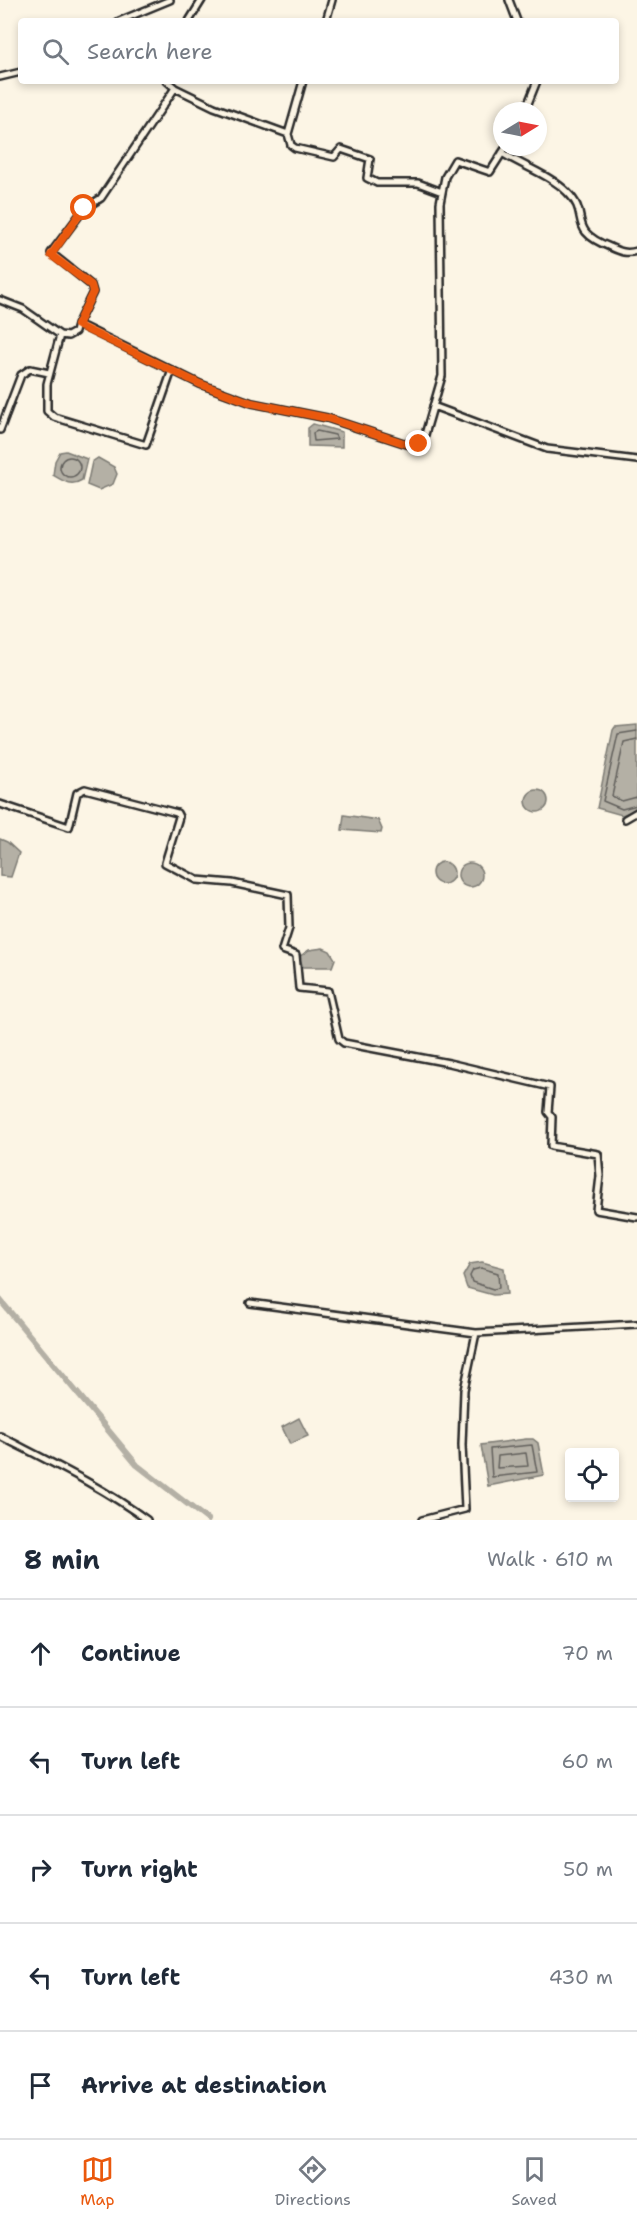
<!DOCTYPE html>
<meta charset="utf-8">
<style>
:root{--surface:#fff;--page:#f6f6f7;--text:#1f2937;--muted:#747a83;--line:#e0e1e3;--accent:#ea580c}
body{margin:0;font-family:"Shantell Sans",sans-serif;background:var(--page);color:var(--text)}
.controls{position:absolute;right:18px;bottom:18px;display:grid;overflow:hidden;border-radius:6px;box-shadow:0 3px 9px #0003}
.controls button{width:54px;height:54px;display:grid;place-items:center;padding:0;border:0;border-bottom:2px solid var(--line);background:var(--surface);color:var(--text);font:30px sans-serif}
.compass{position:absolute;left:493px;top:102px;width:54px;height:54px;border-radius:50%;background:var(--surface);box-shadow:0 3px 9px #0003;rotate:80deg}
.stop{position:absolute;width:18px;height:18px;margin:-14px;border:4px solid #ea580c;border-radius:50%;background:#fff}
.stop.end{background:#ea580c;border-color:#fff;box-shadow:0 2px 6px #0008}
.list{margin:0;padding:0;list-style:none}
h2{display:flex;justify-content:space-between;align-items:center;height:78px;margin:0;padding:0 24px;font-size:26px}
h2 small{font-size:20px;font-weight:400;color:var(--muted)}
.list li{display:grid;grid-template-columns:39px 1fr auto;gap:18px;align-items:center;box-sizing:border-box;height:108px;padding:0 24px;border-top:2px solid var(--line)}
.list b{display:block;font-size:22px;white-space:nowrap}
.list em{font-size:20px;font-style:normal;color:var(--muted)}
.icon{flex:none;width:33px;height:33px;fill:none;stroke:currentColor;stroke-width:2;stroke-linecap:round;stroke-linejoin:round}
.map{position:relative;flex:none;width:637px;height:1520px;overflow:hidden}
.search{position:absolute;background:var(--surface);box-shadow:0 3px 9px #0003;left:18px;right:18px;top:18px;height:66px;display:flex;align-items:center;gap:15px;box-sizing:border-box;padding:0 21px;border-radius:6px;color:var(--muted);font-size:22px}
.sheet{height:618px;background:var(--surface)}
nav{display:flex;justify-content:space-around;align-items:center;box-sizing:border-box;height:84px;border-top:2px solid var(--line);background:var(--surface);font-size:16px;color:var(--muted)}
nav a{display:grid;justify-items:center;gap:3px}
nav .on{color:var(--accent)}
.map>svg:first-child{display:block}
.water{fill:#b4b0a5;stroke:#7d7b74;stroke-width:1.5}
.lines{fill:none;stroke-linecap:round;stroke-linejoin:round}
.shore{stroke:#62605c;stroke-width:1.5}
.canal{stroke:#b4b0a5;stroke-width:6}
.street-casing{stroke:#2b2b2b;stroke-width:10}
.street{stroke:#fcf5e5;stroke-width:5}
.route{stroke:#ea580c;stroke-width:8}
</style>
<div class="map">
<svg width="637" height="1520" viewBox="0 0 637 1520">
<rect width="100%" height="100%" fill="#fcf5e5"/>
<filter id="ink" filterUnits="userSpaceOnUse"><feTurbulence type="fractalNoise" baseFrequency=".0167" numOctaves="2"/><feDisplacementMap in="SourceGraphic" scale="12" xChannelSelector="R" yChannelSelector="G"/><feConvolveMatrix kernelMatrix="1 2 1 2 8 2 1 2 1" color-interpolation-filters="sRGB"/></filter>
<g filter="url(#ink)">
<path class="water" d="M313,424L342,432V447L308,446V428Z
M66,451L87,459L82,480C71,487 63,481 53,475L55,461L60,452Z
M98,458L114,467L117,474L113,484L99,490L87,485L92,462Z
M637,725V809L622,815L597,808L613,730L615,727Z
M526 801a11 11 0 1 1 22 0a11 11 0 1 1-22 0Z
M344,815L378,820L382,829L381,833L342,830Z
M0,839L7,842L19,853L11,877L0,876Z
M432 873a11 11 0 1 1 22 0a11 11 0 1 1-22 0Z
M458 875a12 12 0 1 1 24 0a12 12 0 1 1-24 0Z
M323,948L330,951L335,959L332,967H303L299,957L309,950Z
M482,1262L504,1268L507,1294L493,1295L467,1288L463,1276L470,1264Z
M299,1418L308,1436L290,1444L282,1427Z
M526,1439H533L538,1443L544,1475L488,1486L481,1445Z"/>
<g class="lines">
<path class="shore" d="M317,431L335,435L337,439L314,441L313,433Z
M60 467a10 10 0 1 1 20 0a10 10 0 1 1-20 0Z
M637,731L618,734L603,801L622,809L637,805
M637,739L624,742L612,796L622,801L637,797
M481,1268L498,1273L499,1288L493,1289L472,1282L470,1276L473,1270Z
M532,1445L537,1472L492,1477L490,1449Z
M526,1453L528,1466L497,1468L498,1456Z"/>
<path class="canal" d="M0,1300L137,1465L208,1520"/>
<defs>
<path id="street" d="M509,0L517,21
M119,21L170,0
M189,21L202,0
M326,21L332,0
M0,77L21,72
M175,88L214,107L288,134L291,145L295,148L334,157L341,149L370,159L367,178L377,183H418L442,192
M525,111L537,81
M288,134L303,81
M502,153C523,166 550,175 567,192C592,216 565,229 610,247C621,252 626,254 637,251
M0,300L23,309L60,335L68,336L75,332L77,325L84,327L200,384L252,403L327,418L416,447L424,438L442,376L440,203L445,177L455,160L490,172L506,147
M77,325L93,292L91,285L51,253L84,209L101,198L175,88L167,81
M60,335L47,384V411L54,417L146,445L172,370
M433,406L547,449L637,460
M0,430L21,375L30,369L49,373
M0,804L69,827L77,793L85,789L177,813L179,817L165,863L197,880L232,883L288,895L289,928L282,950L296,955L299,988L328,991L339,1039L344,1043L449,1063L550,1087L548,1112L552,1117L551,1146L598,1154L600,1176L596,1210L637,1217
M625,819L637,812
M250,1303L476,1333L637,1324
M0,1436C50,1462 101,1486 147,1520
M422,1520L465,1509L462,1445L464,1390L476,1333"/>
</defs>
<use href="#street" class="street-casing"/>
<use href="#street" class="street"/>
</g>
</g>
<g class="lines" filter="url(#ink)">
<path class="route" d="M84,208L51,255L91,285L93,292L77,325L200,384L252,403L327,418L416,447L419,444"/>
</g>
</svg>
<div class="controls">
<button><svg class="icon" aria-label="locate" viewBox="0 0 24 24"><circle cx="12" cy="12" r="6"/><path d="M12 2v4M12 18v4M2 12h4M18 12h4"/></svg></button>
</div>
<svg class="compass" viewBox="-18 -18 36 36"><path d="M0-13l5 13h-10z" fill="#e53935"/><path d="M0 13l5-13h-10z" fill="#747a83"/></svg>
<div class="stop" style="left:84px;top:208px"></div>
<div class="stop end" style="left:419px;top:444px"></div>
<div class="search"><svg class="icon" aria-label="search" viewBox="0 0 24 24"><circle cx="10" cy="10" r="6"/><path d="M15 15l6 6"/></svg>Search here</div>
</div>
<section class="sheet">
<h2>8 min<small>Walk · 610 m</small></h2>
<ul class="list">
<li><svg class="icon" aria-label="ahead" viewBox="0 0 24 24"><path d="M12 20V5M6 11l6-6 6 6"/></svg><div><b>Continue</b></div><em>70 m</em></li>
<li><svg class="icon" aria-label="left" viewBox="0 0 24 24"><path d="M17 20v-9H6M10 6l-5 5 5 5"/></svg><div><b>Turn left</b></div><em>60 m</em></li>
<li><svg class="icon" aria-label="right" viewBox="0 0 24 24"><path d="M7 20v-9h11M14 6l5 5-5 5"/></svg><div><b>Turn right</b></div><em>50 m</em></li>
<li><svg class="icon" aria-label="left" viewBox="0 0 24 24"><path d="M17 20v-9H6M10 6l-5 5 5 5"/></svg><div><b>Turn left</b></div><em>430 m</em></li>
<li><svg class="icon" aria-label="arrive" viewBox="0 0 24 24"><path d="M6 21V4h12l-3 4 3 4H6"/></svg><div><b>Arrive at destination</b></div></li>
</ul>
</section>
<nav>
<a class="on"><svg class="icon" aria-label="map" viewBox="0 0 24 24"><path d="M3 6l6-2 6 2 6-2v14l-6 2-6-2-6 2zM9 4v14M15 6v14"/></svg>Map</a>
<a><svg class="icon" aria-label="directions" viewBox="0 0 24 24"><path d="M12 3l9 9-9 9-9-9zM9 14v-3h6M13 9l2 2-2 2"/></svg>Directions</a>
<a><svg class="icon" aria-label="saved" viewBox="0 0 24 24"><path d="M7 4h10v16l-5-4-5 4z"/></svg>Saved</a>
</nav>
